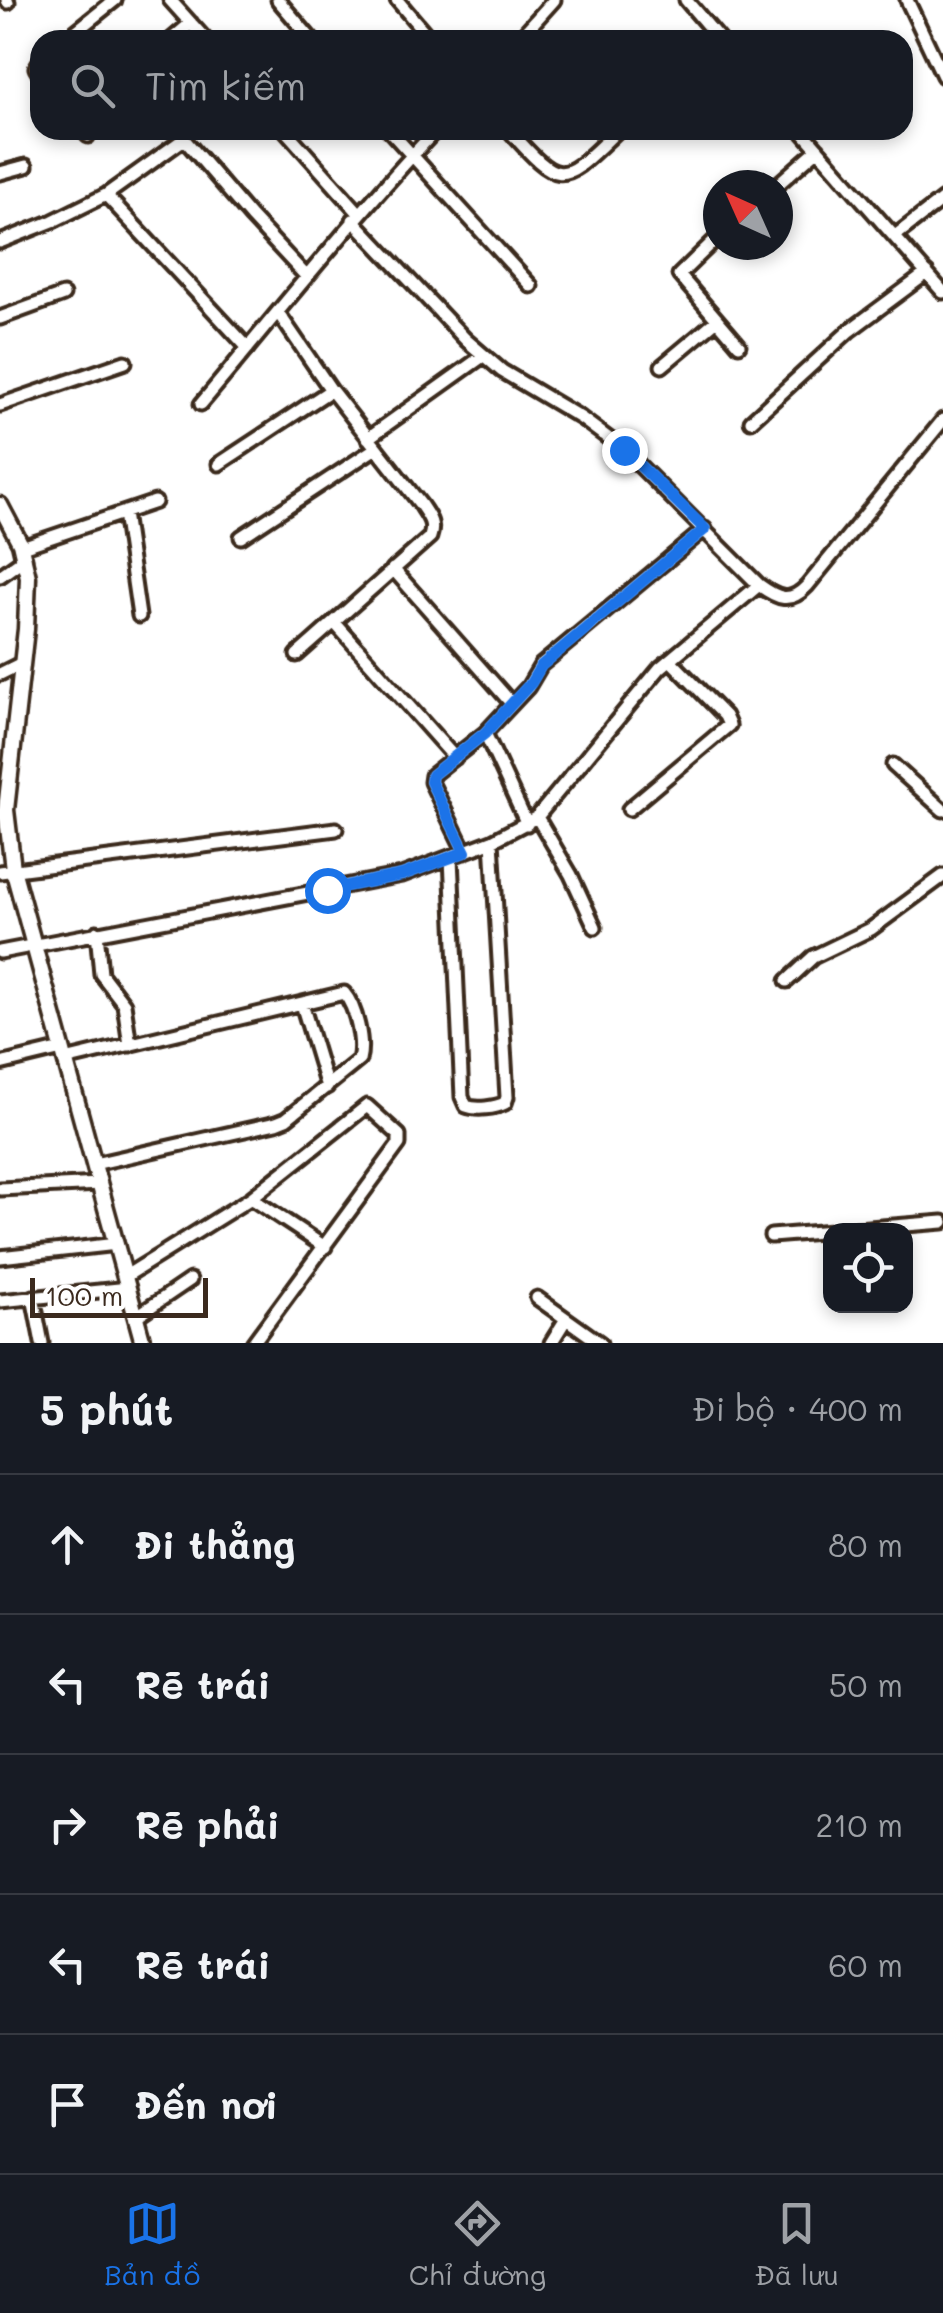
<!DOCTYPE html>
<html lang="vi">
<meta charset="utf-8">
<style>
:root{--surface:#171b24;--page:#20242c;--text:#f1f3f6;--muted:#9ea1a6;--line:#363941;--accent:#1a73e8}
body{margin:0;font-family:Mali,sans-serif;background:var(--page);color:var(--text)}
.controls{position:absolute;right:30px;bottom:30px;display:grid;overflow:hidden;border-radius:20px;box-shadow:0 5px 15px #0003}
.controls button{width:90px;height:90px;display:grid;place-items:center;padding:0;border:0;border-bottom:2px solid var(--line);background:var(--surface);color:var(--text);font:50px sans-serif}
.compass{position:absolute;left:703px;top:170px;width:90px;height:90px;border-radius:50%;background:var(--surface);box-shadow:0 5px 15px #0003;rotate:315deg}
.scale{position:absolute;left:30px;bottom:25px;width:178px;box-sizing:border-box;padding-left:10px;border:5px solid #3b2a1e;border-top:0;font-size:28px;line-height:35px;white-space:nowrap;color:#3b2a1e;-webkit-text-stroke:8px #fff;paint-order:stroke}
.stop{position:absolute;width:30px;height:30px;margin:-22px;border:8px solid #1a73e8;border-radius:50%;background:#fff}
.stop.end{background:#1a73e8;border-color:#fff;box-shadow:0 2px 10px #0008}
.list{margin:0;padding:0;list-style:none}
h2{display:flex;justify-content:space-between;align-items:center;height:130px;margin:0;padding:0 40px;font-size:42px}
h2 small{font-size:32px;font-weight:400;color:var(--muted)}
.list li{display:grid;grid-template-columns:65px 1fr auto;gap:30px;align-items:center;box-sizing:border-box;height:140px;padding:0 40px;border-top:2px solid var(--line)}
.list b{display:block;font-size:38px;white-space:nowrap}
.list em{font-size:32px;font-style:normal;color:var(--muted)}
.icon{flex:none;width:55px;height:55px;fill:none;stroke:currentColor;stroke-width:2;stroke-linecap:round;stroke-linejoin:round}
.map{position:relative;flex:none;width:943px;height:1343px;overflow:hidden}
.search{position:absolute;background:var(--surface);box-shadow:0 5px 15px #0003;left:30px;right:30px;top:30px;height:110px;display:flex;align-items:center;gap:25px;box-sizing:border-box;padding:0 35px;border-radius:30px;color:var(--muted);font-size:38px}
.sheet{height:830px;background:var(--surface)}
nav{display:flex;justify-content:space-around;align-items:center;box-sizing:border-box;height:140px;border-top:2px solid var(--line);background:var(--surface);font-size:28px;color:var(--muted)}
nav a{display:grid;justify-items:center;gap:5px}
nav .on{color:var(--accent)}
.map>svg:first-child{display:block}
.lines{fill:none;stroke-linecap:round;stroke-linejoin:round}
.minor-casing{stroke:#3b2a1e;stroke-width:19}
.tertiary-casing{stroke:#3b2a1e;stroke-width:21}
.minor{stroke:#fff;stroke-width:11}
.tertiary{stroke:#fff;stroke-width:14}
.route{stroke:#1a73e8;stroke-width:12}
</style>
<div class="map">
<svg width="943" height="1343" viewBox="0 0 943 1343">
<rect width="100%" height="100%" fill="#fff"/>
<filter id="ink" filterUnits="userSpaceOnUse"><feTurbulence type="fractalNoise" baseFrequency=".01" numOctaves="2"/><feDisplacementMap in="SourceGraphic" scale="20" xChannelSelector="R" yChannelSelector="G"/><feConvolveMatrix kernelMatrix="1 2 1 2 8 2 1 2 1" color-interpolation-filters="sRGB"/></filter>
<g filter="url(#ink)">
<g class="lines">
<defs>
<path id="minor" d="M7,0L8,2
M170,0L206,40
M278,0L312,40
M397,0L431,40
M686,0L720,40
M907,0L943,76
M65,40L115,0
M171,40L191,23
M518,40L554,0
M40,61L36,68L40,75
M83,130L88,136
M285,130L359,213
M389,130L531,286
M509,130C563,191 562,183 618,130
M801,130L943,292
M0,173L26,166
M777,185L818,149
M106,195L248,348
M353,220L466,340L502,371L581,418L624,450L759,585C778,599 790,604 807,586L943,420
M895,236L943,199
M718,237L679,275L739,345
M0,242L53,221L106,195L184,139L251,217L306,276
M279,314L331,390L421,505C428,516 435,523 430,537L297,655
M0,318L63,295
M662,366L717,320
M201,404C279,311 353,218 436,130
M0,405L125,362
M751,421L849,331L927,273
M368,438L483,356
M219,464L331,390
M124,513L139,616
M241,537L376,448
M22,547L155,502
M393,569L512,704
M0,576L25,558
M334,622L455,758
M0,674L22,663
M485,733L527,824
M893,765L943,810
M629,809L729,725L725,716L670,660
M537,817L571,875L595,927
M465,852L431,782L432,775L485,733L528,687L541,665L705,529
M451,858L462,1097L466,1106C476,1110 495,1108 505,1103L507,1097L492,841
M0,872L336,829
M97,932L101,974L124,1004L130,1045
M0,952L402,875L492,841L537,817L660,668L759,585
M787,981L813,957L871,929L943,876
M302,1004L327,1087
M65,1060L344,993C356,1007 364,1042 359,1060L286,1119L276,1123L94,1164
M0,1064L62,1049
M0,1189L100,1184
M251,1198L325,1247
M771,1236L943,1222
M0,1257L117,1244
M126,1276L251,1198L367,1106L399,1135V1144L253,1343
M33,1297L42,1343
M537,1298L600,1343
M0,1301L129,1288
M137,1316L190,1280
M551,1343L566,1319"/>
<path id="tertiary" d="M0,505L20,543L28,577L26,629L6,810L13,869L143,1343"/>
</defs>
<use href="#minor" class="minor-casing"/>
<use href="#tertiary" class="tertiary-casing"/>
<use href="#minor" class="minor"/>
<use href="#tertiary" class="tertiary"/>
</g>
</g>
<g class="lines" filter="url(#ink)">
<path class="route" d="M327,890L402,875L465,852L431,782L432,775L485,733L531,683L541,666L705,529L624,450"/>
</g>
</svg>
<div class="controls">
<button><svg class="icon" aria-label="locate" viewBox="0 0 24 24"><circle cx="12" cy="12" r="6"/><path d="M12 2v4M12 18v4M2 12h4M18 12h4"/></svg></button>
</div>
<svg class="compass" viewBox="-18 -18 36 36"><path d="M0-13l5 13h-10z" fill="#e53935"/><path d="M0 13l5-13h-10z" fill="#9ea1a6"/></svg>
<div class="scale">100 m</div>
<div class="stop" style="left:327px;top:890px"></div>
<div class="stop end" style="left:624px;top:450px"></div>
<div class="search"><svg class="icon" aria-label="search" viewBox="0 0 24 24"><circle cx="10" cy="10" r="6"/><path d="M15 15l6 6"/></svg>Tìm kiếm</div>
</div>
<section class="sheet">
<h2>5 phút<small>Đi bộ · 400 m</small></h2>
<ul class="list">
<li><svg class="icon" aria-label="ahead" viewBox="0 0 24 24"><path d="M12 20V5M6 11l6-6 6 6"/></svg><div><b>Đi thẳng</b></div><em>80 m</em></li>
<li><svg class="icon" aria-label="left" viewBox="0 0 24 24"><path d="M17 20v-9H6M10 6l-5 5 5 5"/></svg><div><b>Rẽ trái</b></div><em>50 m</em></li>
<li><svg class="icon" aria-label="right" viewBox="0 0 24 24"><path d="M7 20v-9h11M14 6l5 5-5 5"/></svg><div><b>Rẽ phải</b></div><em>210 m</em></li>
<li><svg class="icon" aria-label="left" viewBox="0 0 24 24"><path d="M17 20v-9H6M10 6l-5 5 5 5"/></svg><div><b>Rẽ trái</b></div><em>60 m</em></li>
<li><svg class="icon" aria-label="arrive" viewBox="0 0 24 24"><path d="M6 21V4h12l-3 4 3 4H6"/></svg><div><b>Đến nơi</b></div></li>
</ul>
</section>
<nav>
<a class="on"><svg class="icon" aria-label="map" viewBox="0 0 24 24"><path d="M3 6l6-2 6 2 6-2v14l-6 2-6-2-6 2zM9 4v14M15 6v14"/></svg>Bản đồ</a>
<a><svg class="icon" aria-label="directions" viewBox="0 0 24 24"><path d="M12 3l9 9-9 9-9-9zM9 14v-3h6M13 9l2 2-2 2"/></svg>Chỉ đường</a>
<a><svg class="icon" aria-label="saved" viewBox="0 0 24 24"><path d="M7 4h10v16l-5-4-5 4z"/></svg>Đã lưu</a>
</nav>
